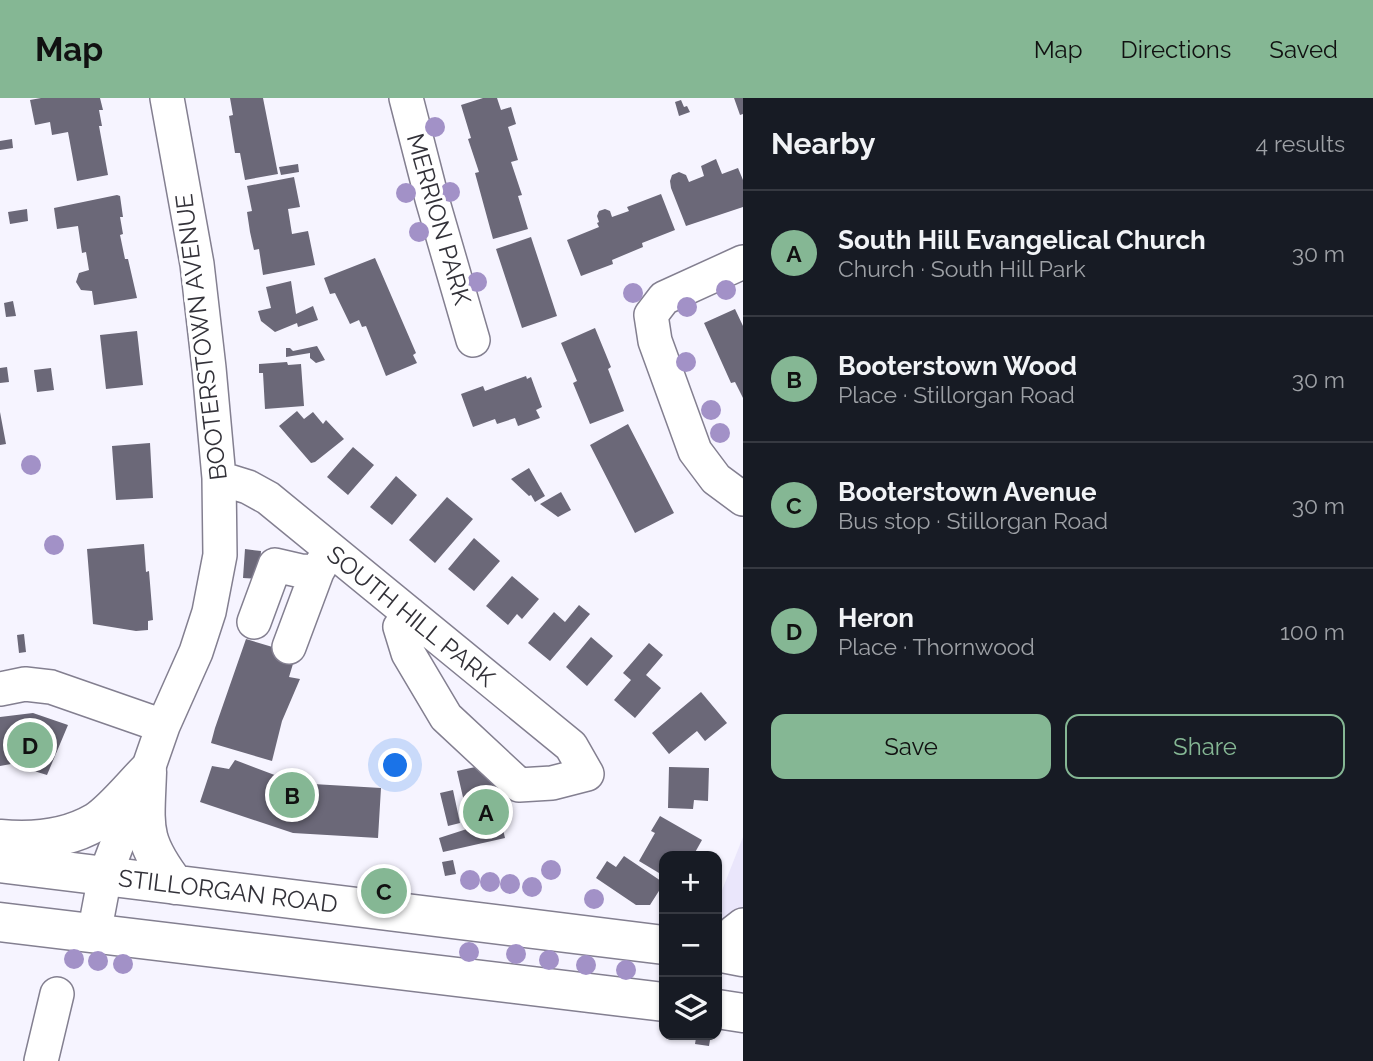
<!DOCTYPE html>
<meta charset="utf-8">
<style>
:root{--surface:#171b24;--page:#20242c;--text:#f1f3f6;--muted:#9ea1a6;--line:#363941;--accent:#85b794}
body{margin:0;font-family:Raleway,sans-serif;background:var(--page);color:var(--text)}
.controls{position:absolute;right:21px;bottom:21px;display:grid;overflow:hidden;border-radius:14px;box-shadow:0 2px 5px #0004}
.controls button{width:63px;height:63px;display:grid;place-items:center;padding:0;border:0;border-bottom:2px solid var(--line);background:var(--surface);color:var(--text);font:35px sans-serif}
.you{position:absolute;left:396px;top:668px;width:24px;height:24px;margin:-18px;border:5px solid #fff;border-radius:50%;background:#1a73e8;box-shadow:0 0 0 10px #1a73e833}
.badge{display:grid;place-items:center;width:46px;height:46px;border-radius:50%;background:var(--accent);color:#111;font-size:23px;font-weight:700}
.pin{position:absolute;translate:-50% -50%;border:4px solid #fff;box-shadow:0 2px 7px #0006}
.list{margin:0;padding:0;list-style:none}
h2{display:flex;justify-content:space-between;align-items:center;height:91px;margin:0;padding:0 28px;font-size:30px}
h2 small{font-size:23px;font-weight:400;color:var(--muted)}
.list li{display:grid;grid-template-columns:46px 1fr auto;gap:21px;align-items:center;box-sizing:border-box;height:126px;padding:0 28px;border-top:2px solid var(--line)}
.list b{display:block;font-size:26px;white-space:nowrap}
.list p{margin:0;font-size:23px;white-space:nowrap;color:var(--muted)}
.list em{font-size:23px;font-style:normal;color:var(--muted)}
.actions{display:flex;gap:14px;padding:21px 28px}
.actions a{flex:1;padding:16px 0;border:2px solid var(--accent);border-radius:14px;text-align:center;font-size:24px;color:var(--accent)}
.actions .main{background:var(--accent);color:#111}
.icon{flex:none;width:38px;height:38px;fill:none;stroke:currentColor;stroke-width:2;stroke-linecap:round;stroke-linejoin:round}
.map{position:relative;flex:none;width:743px;height:963px;overflow:hidden}
header{display:flex;align-items:center;gap:42px;box-sizing:border-box;height:98px;padding:0 35px;background:var(--accent);color:#111}
header strong{font-size:33px}
nav{display:flex;gap:38px;margin-inline-start:auto;font-size:24px}
main{display:flex}
aside{flex:1;background:var(--surface)}
.map>svg:first-child{display:block}
.built{fill:#eae6fb}
.building{fill:#6b6878}
.lines{fill:none;stroke-linecap:round;stroke-linejoin:round}
.minor-casing{stroke:#837f90;stroke-width:36}
.major-casing{stroke:#837f90;stroke-width:41}
.minor{stroke:#fff;stroke-width:33}
.major{stroke:#fff;stroke-width:38}
.tree{fill:#a291c7}
.labels{text-anchor:middle;dominant-baseline:central;stroke-width:7;stroke-linejoin:round;paint-order:stroke}
.street-label{font-size:24px;fill:#323138;stroke:#fff}
</style>
<header>
<strong>Map</strong>
<nav><a>Map</a><a>Directions</a><a>Saved</a></nav>
</header>
<main>
<div class="map">
<svg width="743" height="963" viewBox="0 0 743 963">
<rect width="100%" height="100%" fill="#f6f4ff"/>
<path class="built" d="M743,739V829L717,825V805Z"/>
<path class="building" d="M41,0H100L103,12H99L102,28H99L108,77L77,83L68,34L52,37L50,24L35,27L30,2Z
M230,0H263L278,76L245,82L240,55H235L229,18L233,17Z
M483,0H497L501,12L511,9L516,26L508,29L518,62L511,64L522,97L518,98L528,131L493,141L475,75L479,74L468,41L471,40L461,7Z
M734,0H743V16L740,17Z
M681,2L684,9L687,8L690,14L679,18L675,4Z
M12,41L13,50L0,52V43Z
M716,61L722,76L738,70L743,82V109L686,128L671,90L670,83L672,77L679,74L686,77L689,84L704,78L701,68Z
M298,66L299,74L281,77L279,69Z
M294,79L300,109L288,111L292,136L308,133L315,167L263,177L259,151L254,152L250,134L247,114L252,113L247,88Z
M661,96L675,132L642,145L643,149L612,162L613,166L581,178L567,142L599,129L597,125L599,124L597,118L599,113L605,111L610,113L612,119L629,113L627,109Z
M117,97L120,98L123,119H120L123,136L120,137L125,161H128L137,200L94,207L92,193L81,192L76,184L79,175L89,172L86,154L82,155L78,128L57,131L54,110Z
M27,111L28,123L10,126L8,114Z
M531,139L557,218L522,230L496,151Z
M375,160L416,255L413,257L417,265L386,278L366,228L362,229L359,222L350,226L335,195L330,196L324,180Z
M291,183L296,216L313,208L318,222L298,229L297,225L275,234L261,223L258,213L271,210L266,189Z
M13,203L16,218L6,219L4,205Z
M735,211L743,228V300L735,284L731,285L704,225Z
M595,230L611,269L608,271L624,313L590,326L573,285L577,283L561,245Z
M137,233L143,287L106,291L100,237Z
M317,248L325,262L316,265L310,260V255L286,259V250H290L293,253Z
M287,264L288,267L301,266L304,308L265,311L263,275H259V266Z
M7,269L9,284L0,285V270Z
M51,270L54,292L37,294L34,272Z
M526,278L527,281L531,279L542,309L536,312L540,320L518,328L515,320L497,326L495,321L473,329L461,296L483,288L485,293Z
M297,313L304,321L313,314L323,326L326,322L344,341L315,364L311,365L279,328Z
M0,314L6,346L0,347Z
M628,326L674,415L635,435L590,347Z
M150,345L153,400L116,402L112,348Z
M353,349L374,367L348,397L327,379Z
M529,370L545,398L535,404L531,397L529,398L511,381Z
M396,378L417,397L392,427L370,409Z
M561,394L571,412L558,419L540,406Z
M447,399L473,421L435,465L409,442Z
M474,440L500,463L474,493L448,471Z
M144,446L146,474L149,473L153,522L148,523V532L136,533L93,526L87,451Z
M245,451L261,453L259,481L243,480Z
M512,478L539,501L522,521L517,516L508,527L486,508Z
M579,507L590,516L550,563L528,545L554,514L565,524Z
M24,536L26,554L19,555L17,537Z
M591,539L613,558L587,588L566,569Z
M246,541L296,556L289,579L300,581L282,623L272,663L211,645L215,630Z
M649,545L663,557L646,577L661,590L635,620L614,602L631,582L623,575Z
M701,594L727,625L705,643L697,633L669,656L652,635Z
M33,615L68,627L47,677L11,666L0,668V619Z
M235,662L296,685L381,690L378,740L293,735L200,704L212,668L229,671Z
M489,666L498,707L504,706L508,722L501,723L505,740L443,754L439,740L470,730L457,673Z
M669,669L709,670L708,703L694,702L693,711L668,710Z
M453,692L460,725L448,728L440,695Z
M660,718L702,742L693,758L677,756L676,758H664V778L639,763L655,735L651,733Z
M624,758L664,785L650,807H636L596,780L607,763L616,769Z
M453,762L456,776L445,778L442,764Z
M696,940L710,942L709,948L695,946Z"/>
<g class="lines">
<defs>
<path id="minor" d="M406,0L432,101L473,242
M743,164L664,200L651,217L655,243L695,353L716,381L743,401
M219,380L248,389L268,400L571,648L587,676L552,685L519,687L446,619L408,555L400,529L410,516
M254,524L275,467L301,473L317,474
M289,549L317,474L330,451
M0,591L25,586L51,589L163,628
M94,836L105,778L116,749L147,674L163,628L196,554L209,514L220,457L219,380L209,270L197,166L167,0
M719,854L734,834L743,827
M41,963L57,896"/>
<path id="major" d="M147,674C145,730 140,741 175,787
M0,741C32,744 67,741 96,724C113,713 132,689 147,674
M0,765L664,847
M0,824L664,904
M717,854L743,859
M717,911L743,915"/>
</defs>
<use href="#minor" class="minor-casing"/>
<use href="#major" class="major-casing"/>
<use href="#minor" class="minor"/>
<use href="#major" class="major"/>
</g>
<g class="tree">
<circle cx="435" cy="29" r="10"/>
<circle cx="450" cy="94" r="10"/>
<circle cx="406" cy="95" r="10"/>
<circle cx="419" cy="134" r="10"/>
<circle cx="477" cy="184" r="10"/>
<circle cx="726" cy="192" r="10"/>
<circle cx="633" cy="195" r="10"/>
<circle cx="687" cy="209" r="10"/>
<circle cx="686" cy="264" r="10"/>
<circle cx="711" cy="312" r="10"/>
<circle cx="720" cy="335" r="10"/>
<circle cx="31" cy="367" r="10"/>
<circle cx="54" cy="447" r="10"/>
<circle cx="551" cy="772" r="10"/>
<circle cx="470" cy="782" r="10"/>
<circle cx="490" cy="784" r="10"/>
<circle cx="510" cy="786" r="10"/>
<circle cx="532" cy="789" r="10"/>
<circle cx="594" cy="801" r="10"/>
<circle cx="469" cy="854" r="10"/>
<circle cx="516" cy="856" r="10"/>
<circle cx="74" cy="861" r="10"/>
<circle cx="549" cy="862" r="10"/>
<circle cx="98" cy="863" r="10"/>
<circle cx="123" cy="866" r="10"/>
<circle cx="586" cy="867" r="10"/>
<circle cx="626" cy="872" r="10"/>
</g>
<g class="labels">
<g class="street-label">
<text transform="translate(439 121) rotate(74)">MERRION PARK</text>
<text transform="translate(201 239) rotate(-97)">BOOTERSTOWN AVENUE</text>
<text transform="translate(411 518) rotate(39)">SOUTH HILL PARK</text>
<text transform="translate(228 793) rotate(7)">STILLORGAN ROAD</text>
</g>
</g>
</svg>
<div class="controls">
<button>+</button>
<button>−</button>
<button><svg class="icon" aria-label="layers" viewBox="0 0 24 24"><path d="M12 4l9 5-9 5-9-5zM3 14l9 5 9-5"/></svg></button>
</div>
<div class="you"></div>
<div class="pin badge" style="left:486px;top:714px">A</div>
<div class="pin badge" style="left:292px;top:697px">B</div>
<div class="pin badge" style="left:384px;top:793px">C</div>
<div class="pin badge" style="left:30px;top:647px">D</div>
</div>
<aside>
<h2>Nearby<small>4 results</small></h2>
<ul class="list">
<li><span class="badge">A</span><div><b>South Hill Evangelical Church</b><p>Church · South Hill Park</p></div><em>30 m</em></li>
<li><span class="badge">B</span><div><b>Booterstown Wood</b><p>Place · Stillorgan Road</p></div><em>30 m</em></li>
<li><span class="badge">C</span><div><b>Booterstown Avenue</b><p>Bus stop · Stillorgan Road</p></div><em>30 m</em></li>
<li><span class="badge">D</span><div><b>Heron</b><p>Place · Thornwood</p></div><em>100 m</em></li>
</ul>
<div class="actions"><a class="main">Save</a><a>Share</a></div>
</aside>
</main>
